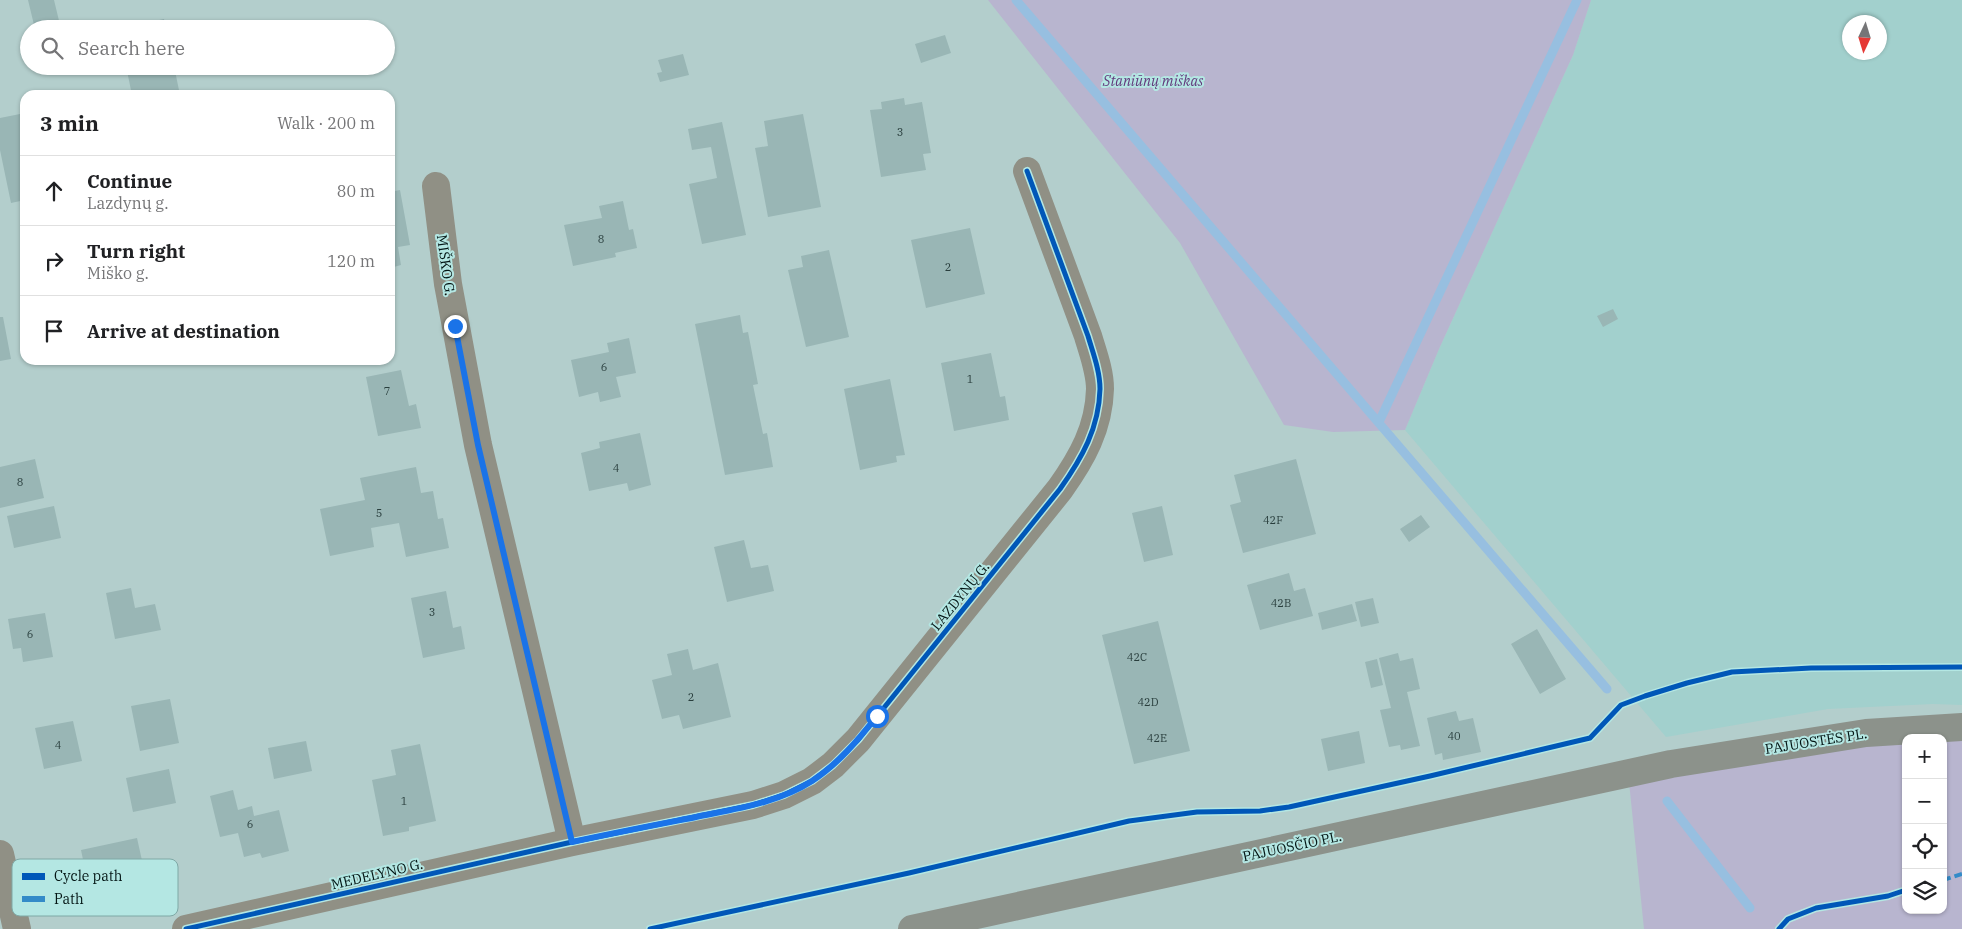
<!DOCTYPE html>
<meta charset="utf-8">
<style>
:root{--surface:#fff;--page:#f6f6f6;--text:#202124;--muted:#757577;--line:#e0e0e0}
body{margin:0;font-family:"IBM Plex Serif",serif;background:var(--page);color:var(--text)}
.controls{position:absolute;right:15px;bottom:15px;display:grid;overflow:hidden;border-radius:10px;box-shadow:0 1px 4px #0004}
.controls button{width:45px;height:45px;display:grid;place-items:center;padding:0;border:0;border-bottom:1px solid var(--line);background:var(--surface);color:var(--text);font:25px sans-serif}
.compass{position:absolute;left:1842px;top:15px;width:45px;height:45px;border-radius:50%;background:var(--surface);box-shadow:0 1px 4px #0004;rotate:184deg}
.stop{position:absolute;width:15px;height:15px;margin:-11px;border:4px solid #1a73e8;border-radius:50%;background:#fff}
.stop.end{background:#1a73e8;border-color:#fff;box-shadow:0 1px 5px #0008}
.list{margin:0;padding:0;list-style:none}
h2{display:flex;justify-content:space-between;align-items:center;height:65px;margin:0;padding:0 20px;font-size:21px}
h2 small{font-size:16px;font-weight:400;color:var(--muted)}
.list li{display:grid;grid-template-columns:32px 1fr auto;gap:15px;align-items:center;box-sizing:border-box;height:70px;padding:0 20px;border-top:1px solid var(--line)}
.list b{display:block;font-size:19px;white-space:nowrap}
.list p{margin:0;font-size:16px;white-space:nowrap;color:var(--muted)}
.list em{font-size:16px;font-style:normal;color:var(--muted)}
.icon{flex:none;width:28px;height:28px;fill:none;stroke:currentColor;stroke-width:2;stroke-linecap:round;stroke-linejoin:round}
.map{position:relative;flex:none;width:1962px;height:929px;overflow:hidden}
.search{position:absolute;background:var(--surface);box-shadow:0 1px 4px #0004;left:20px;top:20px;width:375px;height:55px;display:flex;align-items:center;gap:12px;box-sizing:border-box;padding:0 18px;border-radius:28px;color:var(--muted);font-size:19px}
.panel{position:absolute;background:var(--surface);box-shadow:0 1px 4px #0004;left:20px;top:90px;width:375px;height:275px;border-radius:15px}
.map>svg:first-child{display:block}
.built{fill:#a2d0cd;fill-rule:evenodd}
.green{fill:#b8b5cf;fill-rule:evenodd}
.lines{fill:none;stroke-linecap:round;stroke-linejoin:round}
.stream{stroke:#97bfe0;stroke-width:9}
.building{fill:#99b6b5}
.minor{stroke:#909085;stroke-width:28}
.major{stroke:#8c928b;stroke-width:28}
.quiet{stroke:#338bc8;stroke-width:4;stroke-dasharray:8 4;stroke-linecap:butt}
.cycleway-casing{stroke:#b4e7e3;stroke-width:8}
.cycleway{stroke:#0057b8;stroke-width:5}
.route{stroke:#1a73e8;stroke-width:6}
.labels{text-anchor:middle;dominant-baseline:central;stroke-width:4;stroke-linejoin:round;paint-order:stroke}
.number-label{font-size:11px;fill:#293e3d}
.park-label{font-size:14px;font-style:italic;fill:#62397c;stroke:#b4e7e3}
.street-label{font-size:14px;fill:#031514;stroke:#b4e7e3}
.key{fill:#b4e7e3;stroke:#7fa8a5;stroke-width:1}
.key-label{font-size:14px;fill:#031514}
</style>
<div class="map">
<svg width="1962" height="929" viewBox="0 0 1962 929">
<rect width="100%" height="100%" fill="#b3cecc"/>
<path class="built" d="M1591,0H1962V705L1933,704L1828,709L1666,737L1405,430L1439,349L1573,55ZM1850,22H1880V52H1850Z"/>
<path class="green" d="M988,0H1591L1573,55L1439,349L1405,430L1333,432L1284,425L1180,243Z
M1962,727V929H1644L1628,772ZM1906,738H1943V910H1906Z"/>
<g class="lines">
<path class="stream" d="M1016,0L1607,689
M1379,422L1577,0
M1667,801L1750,908"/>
</g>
<path class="building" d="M28,0H54L61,29H35Z
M164,19L166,29H122V28Z
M945,35L951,53L921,63L915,44Z
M683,54L689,75L660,82L657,73L662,72L658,60Z
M126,66H174L180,95H132Z
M904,98L905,105L922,102L931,153L923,154L926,170L881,177L870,110L882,109L881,102Z
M25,113V200L11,203L0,150V118Z
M803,114L821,207L768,217L755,148L768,146L764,121Z
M722,122L746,235L702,244L689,184L717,178L711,147L692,150L688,129Z
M400,190L410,245L398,247L401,265L390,268V192Z
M623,201L629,230L633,229L637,248L615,253L616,257L573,266L564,225L602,218L599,206Z
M970,228L985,294L926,308L911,240Z
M829,250L849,337L806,347L788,270L803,267L801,256Z
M1613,309L1618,319L1603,327L1597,316Z
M740,315L743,333L748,332L758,384L753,385L763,434L767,433L773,467L725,475L695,324Z
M0,317H3L11,359L0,361Z
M629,338L636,373L616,377L621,397L600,402L598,392L579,397L571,360L609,352L607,343Z
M991,353L1000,397L1005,396L1009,420L954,431L941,363Z
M401,370L409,406L416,404L421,428L378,436L366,377Z
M890,379L905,455L896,456L897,462L860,470L844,389Z
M640,433L651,485L629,491L627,483L589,491L581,453L600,448L599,442Z
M35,459L44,498L0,508V467Z
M1296,459L1316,534L1243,553L1230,505L1241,502L1234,475Z
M416,467L421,493L433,491L438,519L443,518L449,548L406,557L399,523L371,528L374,547L330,556L320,509L365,500L360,478Z
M54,506L61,538L14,548L7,516Z
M1162,506L1173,555L1144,562L1132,513Z
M1421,515L1430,527L1409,542L1400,529Z
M744,540L751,568L768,565L774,591L727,602L714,547Z
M1289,573L1294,591L1305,588L1313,616L1260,630L1247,585Z
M131,588L135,608L155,604L161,630L115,639L106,593Z
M446,591L453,628L461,626L465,649L423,658L411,598Z
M1373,598L1379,623L1361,627L1355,602Z
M1352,604L1357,621L1322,630L1318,613Z
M45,613L53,657L23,662L21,648L13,649L8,619Z
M1158,621L1190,751L1134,764L1102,635Z
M1537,629L1566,679L1540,694L1511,644Z
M688,649L693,670L718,663L731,717L683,729L679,715L662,719L652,680L672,675L667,654Z
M1398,653L1400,661L1413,658L1420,689L1407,692L1420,746L1401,750L1400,745L1389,747L1380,710L1391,708L1379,658Z
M1377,659L1383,685L1371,688L1365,662Z
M170,699L179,743L140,751L131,706Z
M1456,711L1459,721L1473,718L1481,752L1443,760L1442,753L1435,755L1427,718Z
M73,721L82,761L44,769L35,728Z
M1359,731L1365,763L1328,771L1321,739Z
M306,741L312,771L274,779L268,748Z
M420,744L436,821L409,827V831L383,836L372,780L396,775L391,750Z
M169,769L176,803L133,812L126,778Z
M233,790L238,810L252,806L254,816L279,810L289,851L262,858L260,853L244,857L238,833L220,837L210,796Z
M137,838L145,874L112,881L113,888L90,893L81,850Z"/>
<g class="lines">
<path class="minor" d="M436,186L448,284L478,445L572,842
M0,854L17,929
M186,929L572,842L753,805L784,795L812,781L833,765L858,740L1060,489C1082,458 1099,428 1100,389C1100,371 1093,353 1088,336L1027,171"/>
<path class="major" d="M912,929L1671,764L1866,733L1962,727"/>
<path class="quiet" d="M1943,880L1962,874"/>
<defs>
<path id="cycleway" d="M186,929L572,842L753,805L784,795L812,781L833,765L858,740L1060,489C1082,458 1099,428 1100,389C1100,371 1093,353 1088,336L1027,171
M650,929L909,873L1129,821L1197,812L1260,811L1289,807L1430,776L1590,738L1621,705L1645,696L1687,683L1732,672L1811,668L1962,667
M1779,929L1788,919L1816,908L1888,896L1906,890"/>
</defs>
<use href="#cycleway" class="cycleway-casing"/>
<use href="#cycleway" class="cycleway"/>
</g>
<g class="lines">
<path class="route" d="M455,326L478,445L572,842C613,833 655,825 696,817C735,809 778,803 812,781C838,764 858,740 877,716"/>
</g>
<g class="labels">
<g class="number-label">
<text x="900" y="132">3</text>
<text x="601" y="239">8</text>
<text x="948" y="267">2</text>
<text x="604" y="367">6</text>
<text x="970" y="379">1</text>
<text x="387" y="391">7</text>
<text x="616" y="468">4</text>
<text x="20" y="482">8</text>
<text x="379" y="513">5</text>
<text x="1273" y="520">42F</text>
<text x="1281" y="603">42B</text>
<text x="432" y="612">3</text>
<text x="30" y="634">6</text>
<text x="1137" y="657">42C</text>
<text x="691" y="697">2</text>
<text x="1148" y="702">42D</text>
<text x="1454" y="736">40</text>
<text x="1157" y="738">42E</text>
<text x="58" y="745">4</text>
<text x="404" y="801">1</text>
<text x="250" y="824">6</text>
</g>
<g class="park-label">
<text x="1153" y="81">Staniūnų miškas</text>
</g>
<g class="street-label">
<text transform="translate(446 265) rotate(82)">MIŠKO G.</text>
<text transform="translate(960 596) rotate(-51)">LAZDYNŲ G.</text>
<text transform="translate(1816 741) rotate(-9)">PAJUOSTĖS PL.</text>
<text transform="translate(1292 846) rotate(-12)">PAJUOSČIO PL.</text>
<text transform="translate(377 874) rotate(-13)">MEDELYNO G.</text>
</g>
</g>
<rect x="12" y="859" width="166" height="57" rx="8" class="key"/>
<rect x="22" y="873" width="23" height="7" fill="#0057b8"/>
<rect x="22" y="896" width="23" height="6" fill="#338bc8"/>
<g class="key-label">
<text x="54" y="881">Cycle path</text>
<text x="54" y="904">Path</text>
</g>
</svg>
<div class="controls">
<button>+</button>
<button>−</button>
<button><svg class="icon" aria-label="locate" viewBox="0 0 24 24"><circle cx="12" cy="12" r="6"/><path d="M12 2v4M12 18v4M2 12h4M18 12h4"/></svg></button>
<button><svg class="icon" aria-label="layers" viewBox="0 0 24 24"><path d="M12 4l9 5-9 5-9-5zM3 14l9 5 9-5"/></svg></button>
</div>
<svg class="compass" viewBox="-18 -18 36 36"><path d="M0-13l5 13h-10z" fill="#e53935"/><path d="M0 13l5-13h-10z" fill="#757577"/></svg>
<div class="stop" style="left:877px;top:716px"></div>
<div class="stop end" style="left:455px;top:326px"></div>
<div class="search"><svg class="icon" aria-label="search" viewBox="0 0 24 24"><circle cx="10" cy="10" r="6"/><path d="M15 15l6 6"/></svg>Search here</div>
<section class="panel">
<h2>3 min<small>Walk · 200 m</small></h2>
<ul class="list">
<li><svg class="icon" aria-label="ahead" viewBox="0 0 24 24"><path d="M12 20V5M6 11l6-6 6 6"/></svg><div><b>Continue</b><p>Lazdynų g.</p></div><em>80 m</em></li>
<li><svg class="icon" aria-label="right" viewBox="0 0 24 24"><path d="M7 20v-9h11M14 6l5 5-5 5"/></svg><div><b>Turn right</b><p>Miško g.</p></div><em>120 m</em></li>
<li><svg class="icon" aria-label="arrive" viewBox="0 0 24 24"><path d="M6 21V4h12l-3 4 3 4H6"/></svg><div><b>Arrive at destination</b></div></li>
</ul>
</section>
</div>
